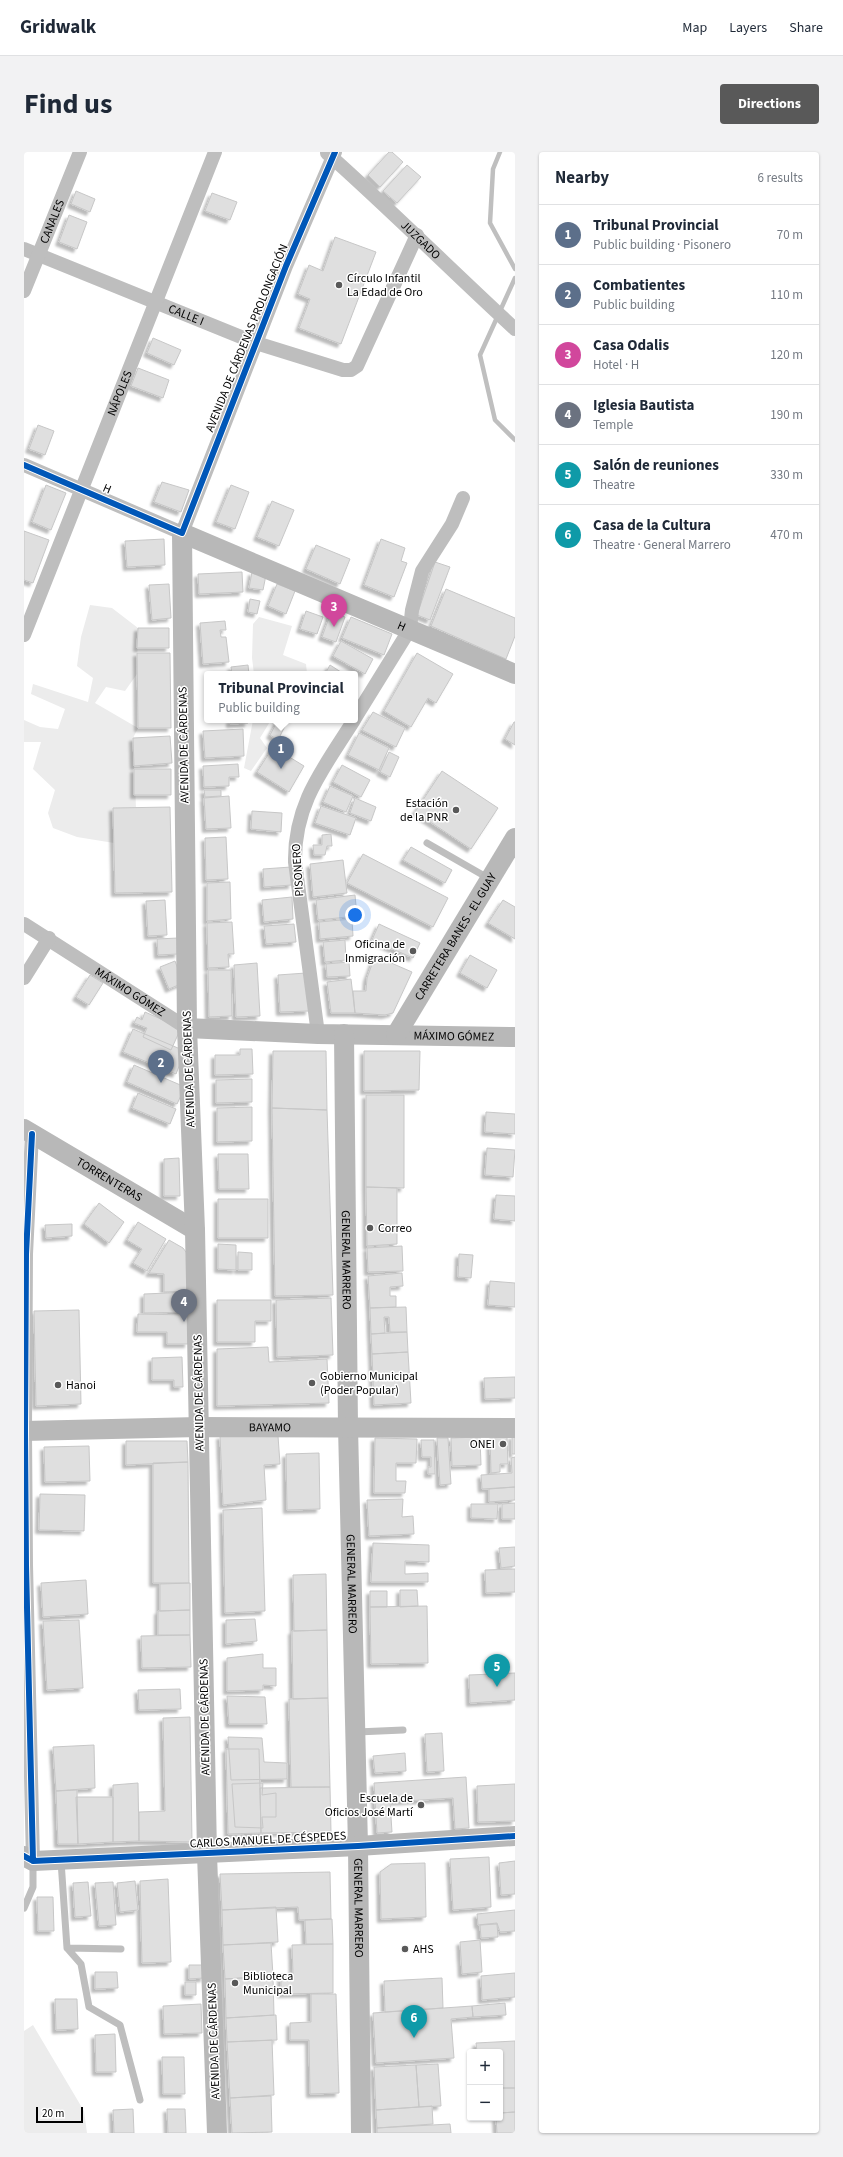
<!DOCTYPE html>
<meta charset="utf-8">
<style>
:root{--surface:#fff;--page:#f2f2f3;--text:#1f2937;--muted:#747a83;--line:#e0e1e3;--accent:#595959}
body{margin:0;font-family:"Source Sans 3",sans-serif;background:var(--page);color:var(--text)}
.controls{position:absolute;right:12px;bottom:12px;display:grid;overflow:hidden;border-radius:4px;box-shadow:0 1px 3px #0004}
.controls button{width:36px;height:36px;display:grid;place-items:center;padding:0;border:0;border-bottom:1px solid var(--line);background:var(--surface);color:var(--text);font:20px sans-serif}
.scale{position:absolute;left:12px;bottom:10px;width:47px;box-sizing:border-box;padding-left:4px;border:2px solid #000;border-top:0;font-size:11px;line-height:14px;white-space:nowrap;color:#000;-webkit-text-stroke:3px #fff;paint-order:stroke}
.you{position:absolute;left:331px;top:763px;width:14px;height:14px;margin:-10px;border:3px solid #fff;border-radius:50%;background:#1a73e8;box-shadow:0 0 0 6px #1a73e833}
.badge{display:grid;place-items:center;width:26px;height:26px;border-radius:50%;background:var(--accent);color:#fff;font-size:13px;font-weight:700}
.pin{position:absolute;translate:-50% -33px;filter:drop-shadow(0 1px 2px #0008)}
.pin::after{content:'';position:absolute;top:21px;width:14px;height:12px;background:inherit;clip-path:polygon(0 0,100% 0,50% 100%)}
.popup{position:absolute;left:180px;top:519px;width:154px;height:52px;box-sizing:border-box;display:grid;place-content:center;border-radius:4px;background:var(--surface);filter:drop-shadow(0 1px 3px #0005);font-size:13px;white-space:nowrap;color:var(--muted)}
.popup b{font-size:15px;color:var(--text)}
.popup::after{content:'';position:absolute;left:50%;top:100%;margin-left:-8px;border:8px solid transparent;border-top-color:var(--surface)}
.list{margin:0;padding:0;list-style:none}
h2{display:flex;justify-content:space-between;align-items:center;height:52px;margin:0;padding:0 16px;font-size:17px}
h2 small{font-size:13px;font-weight:400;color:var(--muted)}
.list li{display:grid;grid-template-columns:26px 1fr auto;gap:12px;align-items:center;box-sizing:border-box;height:60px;padding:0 16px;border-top:1px solid var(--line)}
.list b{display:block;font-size:15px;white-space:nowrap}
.list p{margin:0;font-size:13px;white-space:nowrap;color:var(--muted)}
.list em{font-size:13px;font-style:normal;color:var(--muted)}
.map{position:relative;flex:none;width:491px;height:1981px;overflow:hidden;border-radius:4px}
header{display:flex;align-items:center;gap:24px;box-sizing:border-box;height:56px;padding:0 20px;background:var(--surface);border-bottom:1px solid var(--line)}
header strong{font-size:19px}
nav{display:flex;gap:22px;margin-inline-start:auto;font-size:14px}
.intro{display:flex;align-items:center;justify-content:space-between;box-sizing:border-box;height:96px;padding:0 24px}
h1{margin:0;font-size:28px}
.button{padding:10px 18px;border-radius:4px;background:var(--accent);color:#fff;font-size:14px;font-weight:700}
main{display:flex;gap:24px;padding:0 24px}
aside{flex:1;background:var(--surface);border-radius:4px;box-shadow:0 1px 3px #0004}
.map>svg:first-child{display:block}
.green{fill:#ececec}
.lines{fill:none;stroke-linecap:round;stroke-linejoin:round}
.stream{stroke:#bfbfbf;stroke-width:4.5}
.building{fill:#dfdfdf;stroke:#c7c7c7;filter:url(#shadow)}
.lane{stroke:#bebebe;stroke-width:7}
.street{stroke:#bebebe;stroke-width:14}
.secondary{stroke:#b8b8b8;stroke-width:20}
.cycleway-casing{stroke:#fff;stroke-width:8}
.cycleway{stroke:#0057b8;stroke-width:6}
.poi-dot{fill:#595959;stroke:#fff;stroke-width:1.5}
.labels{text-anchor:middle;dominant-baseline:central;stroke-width:3;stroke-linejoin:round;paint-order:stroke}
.street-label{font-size:12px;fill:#000;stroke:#fff}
.poi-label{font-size:12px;fill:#000;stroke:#fff;text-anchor:start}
</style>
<header>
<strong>Gridwalk</strong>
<nav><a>Map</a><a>Layers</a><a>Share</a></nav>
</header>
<div class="intro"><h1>Find us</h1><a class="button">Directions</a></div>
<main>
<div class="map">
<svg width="491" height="1981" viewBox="0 0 491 1981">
<defs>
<filter id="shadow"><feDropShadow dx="-3.5" dy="3.5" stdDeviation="1" flood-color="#0004"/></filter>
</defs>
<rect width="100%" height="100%" fill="#fff"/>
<path class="green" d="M66,453L88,456L114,476L113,522L101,539L82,535L71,551L114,576L109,586L112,656H90V691L53,685L29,676L24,661L31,638L9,617L17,590H0V568L16,575L34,577L41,557L7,542L9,532L64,550L69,526L53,514L57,485Z
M235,465L268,474L259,503L282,512L283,522H230L228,506L229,472Z
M229,568H247L236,586L243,596L227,619L220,616Z
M9,1873L60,1959L63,1981H0V1879Z"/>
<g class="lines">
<path class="stream" d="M476,0L469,17L466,71L491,117
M491,126L456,203L471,268L491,288"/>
</g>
<path class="building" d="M365,0H368L379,10L356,35L344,23Z
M383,13L397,25L373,51L359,39Z
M52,39L71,47L66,60L47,52Z
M188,41L213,50L206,68L181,59Z
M45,63L63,70L53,97L35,90Z
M311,85L352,100L317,192L275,176L286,147L274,142L285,113L299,119Z
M129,186L157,198L150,213L123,201Z
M114,216L145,228L139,246L107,234Z
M14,273L30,279L21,303L5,297Z
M138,330L165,338L157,360L130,350Z
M22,333L42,341L27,378L8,370Z
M207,333L225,340L211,377L192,370Z
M248,349L270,358L255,394L233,385Z
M0,379L25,388L9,431L0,428Z
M140,387L141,413L103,415L101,389Z
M357,387L381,396L377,409L383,411L370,445L340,433Z
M292,393L326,407L316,432L282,417Z
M411,410L426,415L406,468L393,463Z
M218,420L219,440L175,442L174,422Z
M228,420L242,423L239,438L225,436Z
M145,432L147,466L128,468L125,433Z
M253,432L271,439L262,462L244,454Z
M422,437L491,466V484L482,507L407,474Z
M226,447L236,449L233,462L224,460Z
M282,459L299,465L293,482L276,477Z
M307,460L321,465L312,490L298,485Z
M327,465L368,482L360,503L318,486Z
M201,469L202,478H196L197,485H202L205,510L179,512L176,471Z
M114,476H145V496H113Z
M317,489L349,507L341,522L309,504Z
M113,501H146L147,576H114Z
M393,501L429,522L412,551L404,546L387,575L360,559Z
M224,513L225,522H208L207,515Z
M306,513L320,522H301Z
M349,560L381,576L372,595L338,578Z
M206,568H224V571L206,572Z
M254,568H264L254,588L246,583Z
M490,570H491V593L481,587Z
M219,577L220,604L181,606L179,579Z
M335,581L365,596L355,618L324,603Z
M146,584L148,611L110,614L109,586Z
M249,595L280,614L265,640L233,620Z
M365,600L375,605L366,625L356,620Z
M214,612L215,625H205V634L180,635L179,614Z
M318,613L346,628L337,645L309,630Z
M110,617H147V643H110Z
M418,619L474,656L447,697L391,660Z
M306,634L329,644L322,660L299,650Z
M180,638H197V644L181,645Z
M205,644L207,676L182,677L180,646Z
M331,646L352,655L347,669L326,661Z
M297,654L332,666L326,683L291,671Z
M146,655L148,740L91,741L89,656Z
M228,659L258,661L257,680L227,677Z
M307,682L308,694H303L301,703H290L289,693H298V683Z
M202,685L204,727L182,728L181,686Z
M387,695L428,718L421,731L379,708Z
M339,702L424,746L409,775L323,731Z
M319,708L323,741L289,745L286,712Z
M267,715L268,733L240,735L239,717Z
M206,730L207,767L183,769V731Z
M331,743L333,764L294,768L292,748Z
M268,745L269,767L240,770L238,748Z
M141,748L143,783L124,784L122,749Z
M479,748L491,755V787L464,771Z
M328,767L329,784L296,787L295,770Z
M208,770L210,802H204L205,815L184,816L183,771Z
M270,772L272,790L242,792L240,774Z
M355,772L396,791L389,806L348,788Z
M154,786V802L134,803L133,787Z
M321,788L322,808L301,810L299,790Z
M446,803L473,818L463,836L436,821Z
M351,804L388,820L369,861L361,863L331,861L329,839H342L343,826Z
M151,809L159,831L145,837L136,815Z
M325,810L326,824L303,825L302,812Z
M233,811L236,864L212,865L210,813Z
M184,818H207L208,864L185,865Z
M282,821L285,859L256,860L254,823Z
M66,823L79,831L65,853L52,845Z
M327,827L331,861H307L303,830Z
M121,860L157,876L147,898L119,885L123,876L110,871L113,865L118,868Z
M109,877L161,899L152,922L99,900Z
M216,897H228L229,922L191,923V903H216Z
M249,899H302L303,958L248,956Z
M340,899H396L395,938L340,939Z
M110,913L161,935L153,952L103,930Z
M228,927V950L192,951V928Z
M114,941L152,957L146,972L108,956Z
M342,943H380V1036L342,1035Z
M228,955V989L193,990V956Z
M248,956L303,958L309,1143L251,1144Z
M462,960L491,962V982L461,980Z
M463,996L491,998L489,1025L461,1023Z
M194,1002H224L225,1037H195Z
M155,1006L156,1044H140V1007Z
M342,1035L373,1036V1092L343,1094Z
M472,1043L491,1044V1069L470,1067Z
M194,1047H244V1086H194Z
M75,1051L100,1070L85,1091L60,1072Z
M114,1070L142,1087L123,1119L109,1111L118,1097L103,1088Z
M48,1072V1084L22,1086L21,1073Z
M145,1088L159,1096L165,1104L169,1139L140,1140V1122L125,1121Z
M194,1092L212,1093V1118L194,1117Z
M378,1094L379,1119L344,1120L343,1096Z
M214,1100L228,1101V1118H214Z
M435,1102L449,1103L447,1126L434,1125Z
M378,1121L379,1134L366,1135V1144H372V1155L346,1156L344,1124Z
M466,1129L491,1131V1155L464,1153Z
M167,1140L168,1160L120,1161V1142Z
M307,1146L309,1203L253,1205L252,1148Z
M193,1148H247V1169H231V1190H193Z
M382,1155L383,1180H366L365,1165H360L361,1181L347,1182L346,1156Z
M55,1158L57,1252L12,1254L10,1159Z
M114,1162L164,1163V1192H143V1180H113Z
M383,1180L384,1200L348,1202L347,1182Z
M244,1195L245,1210L303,1207L305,1251L193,1254V1197Z
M384,1200L387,1251L350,1253L348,1202Z
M158,1205L159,1235H150V1228H128V1206Z
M491,1225V1246L461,1247L460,1226Z
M196,1284H254L256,1312L240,1313L242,1348L199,1353Z
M488,1284H491V1302H488Z
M456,1285L457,1313L428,1314L427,1286Z
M483,1285L484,1312H476V1320L467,1321L466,1286Z
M351,1286L393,1287L392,1311H372V1329H382L381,1341H350Z
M413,1286H424L427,1332L416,1333Z
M397,1288H410L411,1322H404V1315H407V1305H398Z
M102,1289H163L164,1310L102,1313Z
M65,1294L66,1329L21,1330L20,1295Z
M295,1301L296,1357L263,1358L262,1302Z
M491,1305V1335L458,1337L457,1323L488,1321L487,1306Z
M164,1310L165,1431H129V1311Z
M491,1335V1348L465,1350V1337Z
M16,1342L61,1343L60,1379L15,1378Z
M379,1347L378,1365L389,1364L390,1382L345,1384L343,1348Z
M491,1351V1367H478V1352Z
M447,1352H474L473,1367L447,1366Z
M238,1356L241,1459L201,1461L199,1358Z
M349,1391L405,1393V1410L381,1409V1422L404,1421V1430H347Z
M491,1395V1414L477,1416L475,1396Z
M491,1417V1440L462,1441L461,1418Z
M302,1422L303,1478L270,1479L269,1423Z
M62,1428L64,1462L19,1465L17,1431Z
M166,1431V1458L136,1459V1432Z
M376,1438H393L394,1454L376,1455Z
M346,1439H363V1455H346Z
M403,1454L404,1511L347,1512L346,1455Z
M166,1458V1483H134V1459Z
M231,1467L233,1489L202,1492V1468Z
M55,1468L59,1536L23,1538L19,1469Z
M303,1478L304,1546L269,1547L268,1479Z
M166,1483L167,1515L118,1516L117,1484Z
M239,1502V1516H252V1534L239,1533V1538L203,1539V1506Z
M491,1521V1548L446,1551L445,1523Z
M156,1537L157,1557L115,1558L114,1538Z
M203,1544L241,1545L243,1572H205Z
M304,1546L306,1635H267L265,1547Z
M166,1565L168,1690L115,1689V1660L141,1659L139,1566Z
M418,1581L420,1619L403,1620L401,1582Z
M204,1585L238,1586L240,1610L263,1611V1627L207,1628Z
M70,1593L71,1636L32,1639L29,1595Z
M202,1597H235L237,1681L204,1682Z
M381,1601L382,1619L351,1621L349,1604Z
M442,1625L445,1676L431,1677L429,1646L366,1650L368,1680L353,1681L350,1631Z
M114,1631L115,1689L89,1690V1633Z
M239,1631L238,1643L252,1641V1665H238L239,1676L211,1675L208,1632Z
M491,1632V1669L454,1670L453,1634Z
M306,1635L307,1680L237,1681L236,1636Z
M53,1638L54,1692H34L32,1639Z
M52,1645H89V1690L54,1692Z
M465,1705L467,1755L429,1758L426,1707Z
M491,1709V1742L477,1743L475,1711Z
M401,1711L402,1765L357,1767L356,1720L367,1712Z
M306,1720L307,1767L275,1768L274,1755L198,1758L196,1722Z
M144,1727L147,1810L118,1811L116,1729Z
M111,1729L114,1758L96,1760L93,1731Z
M64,1730L67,1764L51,1765L49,1731Z
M89,1730L92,1773L75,1774L71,1731Z
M13,1745H29L30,1779H14Z
M252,1755L254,1790L199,1793L198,1758Z
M491,1758V1779L476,1780L473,1771L454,1773L453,1762Z
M308,1767L309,1792H282L281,1768Z
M473,1772L474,1785L457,1786L456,1773Z
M456,1788L458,1820L438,1822L436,1790Z
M247,1791L249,1824L201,1827L199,1793Z
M309,1792V1841L257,1842V1822H269L268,1793Z
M165,1813H180V1826L165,1827Z
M71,1820H93L94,1836L71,1837Z
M491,1821V1845L458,1848L457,1824Z
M249,1824L250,1863L202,1866L201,1827Z
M418,1826L419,1856L361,1860L360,1829Z
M161,1830H172V1843H161Z
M287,1842H312L315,1941L286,1942L285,1888H266V1871L287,1870Z
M31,1847H53L54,1877L32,1878Z
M481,1851L482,1863L449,1865L448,1854Z
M177,1852L178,1881L140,1882L139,1854Z
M448,1854L449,1865L427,1867L430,1906L352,1911L349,1861Z
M252,1863L253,1888L203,1890L202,1866Z
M91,1882L92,1920H72L71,1883Z
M248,1888L250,1943L206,1946L203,1890Z
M491,1889V1936H476V1900H453L452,1891Z
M138,1905H160L161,1942H139Z
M414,1912L417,1954L395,1955L392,1913Z
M392,1913L395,1955L352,1958L350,1915Z
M476,1936H491V1960L476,1961Z
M247,1944L248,1980L208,1981L206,1946Z
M408,1954L409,1972L353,1976L352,1958Z
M109,1957L110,1981H90L89,1958Z
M143,1957H161L162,1981H144Z
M491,1960V1981H473L472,1966H476V1961Z
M426,1972L427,1981H353V1976Z"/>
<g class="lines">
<path class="lane" d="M403,691L464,726
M333,1580L379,1578
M37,1709L43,1796L57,1812L65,1855L96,1873L116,1948
M0,1756L9,1735V1709
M43,1796L97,1797"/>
<g class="street">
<path id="s1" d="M303,1C367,58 428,119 491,177"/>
<path id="s2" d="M0,97L232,191L319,218H327L333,214L393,83"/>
<path id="s3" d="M0,139L56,0"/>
<path d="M0,313L158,381L262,114L311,0"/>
<path id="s4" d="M0,483L191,0"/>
<path d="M331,566L386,477L388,458L398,419L428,372L439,346"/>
<path id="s5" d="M0,772L163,876"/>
<path d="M0,826L25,786"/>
<path d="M294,882L271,710C270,651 300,616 330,568"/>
<path d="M8,982L2,1102L1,1279L2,1413L9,1709"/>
</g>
<g class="secondary">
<path id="s6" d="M163,876L294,882L491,885"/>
<path id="s7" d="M320,882L324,1275L334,1694L337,1981"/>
<path id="s8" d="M372,883L491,686"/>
<path id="s9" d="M0,977L171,1078"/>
<path id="s10" d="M0,1279L175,1275L491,1276"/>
<path d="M0,1704L9,1709L334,1694L491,1684"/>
<path id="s11" d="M193,1981L183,1702L171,1078L163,876L158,381L491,522"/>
</g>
<defs>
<path id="cycleway" d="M0,313L158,381L262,114L311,0
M8,982L2,1102L1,1279L2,1413L9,1709
M0,1704L9,1709L334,1694L491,1684"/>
</defs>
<use href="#cycleway" class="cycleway-casing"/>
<use href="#cycleway" class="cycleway"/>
</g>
<g class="poi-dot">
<circle cx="315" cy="133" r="4"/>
<circle cx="432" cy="658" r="4"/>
<circle cx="389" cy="799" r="4"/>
<circle cx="346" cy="1076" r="4"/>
<circle cx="288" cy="1231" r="4"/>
<circle cx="34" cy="1233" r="4"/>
<circle cx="479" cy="1292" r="4"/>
<circle cx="397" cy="1653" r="4"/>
<circle cx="381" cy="1797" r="4"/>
<circle cx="211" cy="1831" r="4"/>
</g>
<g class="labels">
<g class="street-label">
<text stroke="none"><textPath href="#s3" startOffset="75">CANALES</textPath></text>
<text stroke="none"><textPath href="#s1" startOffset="128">JUZGADO</textPath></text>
<text stroke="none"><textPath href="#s2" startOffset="175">CALLE I</textPath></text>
<text transform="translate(223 186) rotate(-68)">AVENIDA DE CÁRDENAS PROLONGACIÓN</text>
<text stroke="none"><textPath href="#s4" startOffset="260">NÁPOLES</textPath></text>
<text transform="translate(83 337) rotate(23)">H</text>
<text stroke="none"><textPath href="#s11" startOffset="1839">H</textPath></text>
<text transform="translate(160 593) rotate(-91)">AVENIDA DE CÁRDENAS</text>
<text transform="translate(274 718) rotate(-94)">PISONERO</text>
<text stroke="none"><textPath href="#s8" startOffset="115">CARRETERA BANES - EL GUAY</textPath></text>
<text stroke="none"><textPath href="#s5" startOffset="126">MÁXIMO GÓMEZ</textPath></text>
<text stroke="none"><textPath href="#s6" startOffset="267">MÁXIMO GÓMEZ</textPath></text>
<text transform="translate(165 917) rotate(-92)">AVENIDA DE CÁRDENAS</text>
<text stroke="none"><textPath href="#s9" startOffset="99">TORRENTERAS</textPath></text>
<text stroke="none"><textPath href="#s7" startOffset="226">GENERAL MARRERO</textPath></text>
<text transform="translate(175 1241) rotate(-91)">AVENIDA DE CÁRDENAS</text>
<text stroke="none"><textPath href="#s10" startOffset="246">BAYAMO</textPath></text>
<text stroke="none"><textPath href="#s7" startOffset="550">GENERAL MARRERO</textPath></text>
<text transform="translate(181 1565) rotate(-91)">AVENIDA DE CÁRDENAS</text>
<text transform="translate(244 1688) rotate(-3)">CARLOS MANUEL DE CÉSPEDES</text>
<text stroke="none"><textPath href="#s7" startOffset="874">GENERAL MARRERO</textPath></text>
<text transform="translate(190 1889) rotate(-92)">AVENIDA DE CÁRDENAS</text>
</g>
<g class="poi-label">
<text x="323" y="126">Círculo Infantil<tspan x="323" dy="14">La Edad de Oro</tspan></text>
<text x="424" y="651" text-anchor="end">Estación<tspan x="424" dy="14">de la PNR</tspan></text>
<text x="381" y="792" text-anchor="end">Oficina de<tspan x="381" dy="14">Inmigración</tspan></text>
<text x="354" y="1076">Correo</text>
<text x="296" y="1224">Gobierno Municipal<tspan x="296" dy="14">(Poder Popular)</tspan></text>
<text x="42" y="1233">Hanoi</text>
<text x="471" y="1292" text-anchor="end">ONEI</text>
<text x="389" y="1646" text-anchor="end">Escuela de<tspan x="389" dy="14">Oficios José Martí</tspan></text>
<text x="389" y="1797">AHS</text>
<text x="219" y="1824">Biblioteca<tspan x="219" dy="14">Municipal</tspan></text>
</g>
</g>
</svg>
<div class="controls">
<button>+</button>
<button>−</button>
</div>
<div class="scale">20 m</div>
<div class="you"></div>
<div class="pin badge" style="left:257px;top:617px;background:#5c6f8a">1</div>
<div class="popup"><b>Tribunal Provincial</b>Public building</div>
<div class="pin badge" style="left:137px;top:931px;background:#5c6f8a">2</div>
<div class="pin badge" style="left:310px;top:475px;background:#d1479c">3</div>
<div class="pin badge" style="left:160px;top:1170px;background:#6b7280">4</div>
<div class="pin badge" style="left:473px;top:1535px;background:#0f9aa8">5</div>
<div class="pin badge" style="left:390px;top:1886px;background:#0f9aa8">6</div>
</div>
<aside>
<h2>Nearby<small>6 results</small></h2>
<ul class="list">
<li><span class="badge" style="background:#5c6f8a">1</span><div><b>Tribunal Provincial</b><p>Public building · Pisonero</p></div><em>70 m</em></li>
<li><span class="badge" style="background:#5c6f8a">2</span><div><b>Combatientes</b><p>Public building</p></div><em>110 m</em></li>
<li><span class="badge" style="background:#d1479c">3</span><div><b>Casa Odalis</b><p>Hotel · H</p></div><em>120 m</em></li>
<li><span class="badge" style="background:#6b7280">4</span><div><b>Iglesia Bautista</b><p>Temple</p></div><em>190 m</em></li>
<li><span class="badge" style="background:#0f9aa8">5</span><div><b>Salón de reuniones</b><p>Theatre</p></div><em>330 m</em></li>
<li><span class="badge" style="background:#0f9aa8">6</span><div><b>Casa de la Cultura</b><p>Theatre · General Marrero</p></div><em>470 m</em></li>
</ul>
</aside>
</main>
